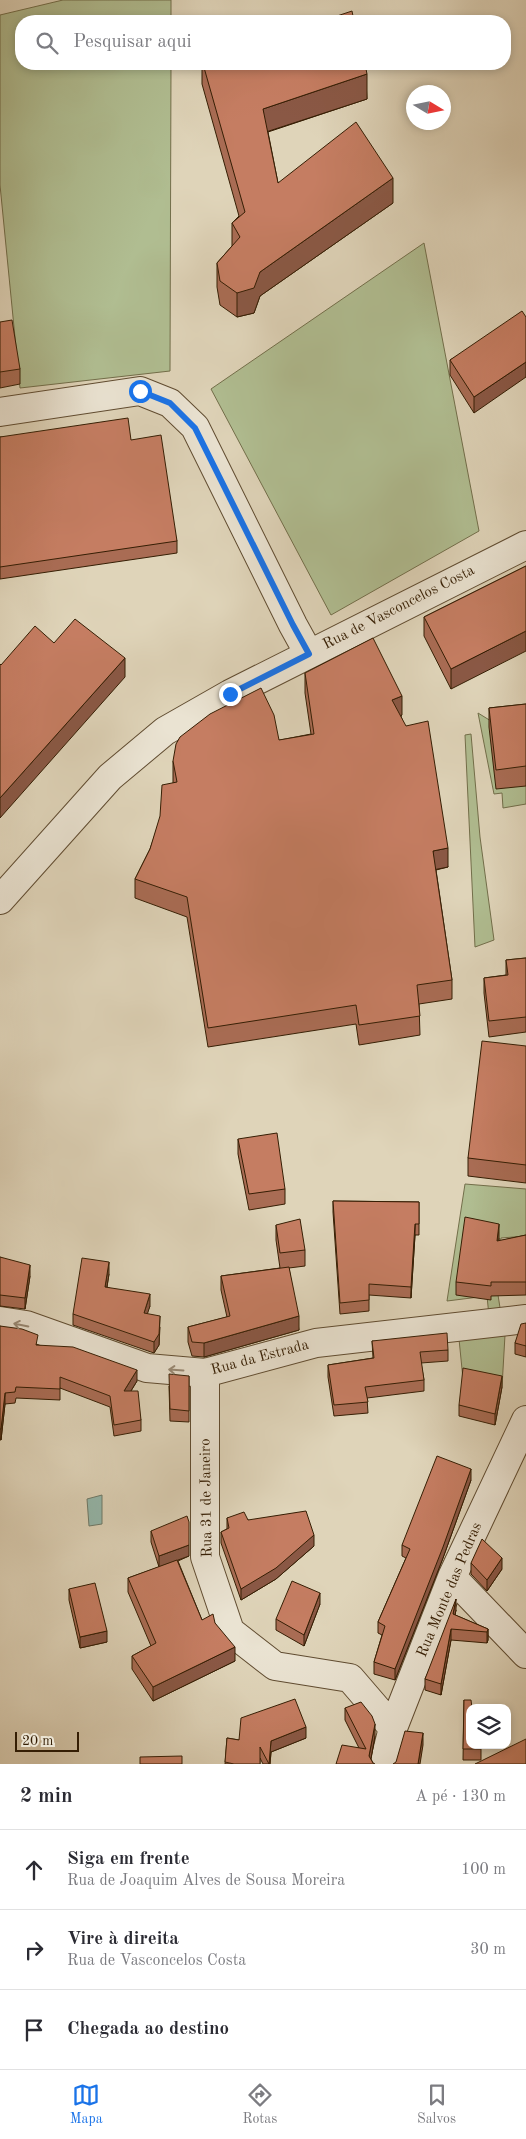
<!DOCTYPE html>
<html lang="pt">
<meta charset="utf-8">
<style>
:root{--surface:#fff;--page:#f7f7f7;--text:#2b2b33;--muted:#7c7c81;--line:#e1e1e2;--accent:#1a73e8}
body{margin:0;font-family:"Old Standard TT",serif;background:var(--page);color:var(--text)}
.controls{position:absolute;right:15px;bottom:15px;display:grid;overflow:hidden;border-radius:10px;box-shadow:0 2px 8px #0003}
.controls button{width:45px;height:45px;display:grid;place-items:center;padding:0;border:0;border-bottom:1px solid var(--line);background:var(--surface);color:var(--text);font:25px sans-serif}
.compass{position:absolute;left:406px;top:85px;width:45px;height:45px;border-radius:50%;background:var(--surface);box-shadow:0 2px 8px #0003;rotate:100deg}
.scale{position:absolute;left:15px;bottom:12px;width:64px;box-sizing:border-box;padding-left:5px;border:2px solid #351e04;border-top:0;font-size:14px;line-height:18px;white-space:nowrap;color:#351e04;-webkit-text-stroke:4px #eae3d2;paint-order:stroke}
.stop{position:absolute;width:15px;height:15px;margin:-11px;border:4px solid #1a73e8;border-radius:50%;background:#fff}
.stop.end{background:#1a73e8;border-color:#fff;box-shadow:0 1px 5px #0008}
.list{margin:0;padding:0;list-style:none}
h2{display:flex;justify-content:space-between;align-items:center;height:65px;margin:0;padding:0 20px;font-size:21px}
h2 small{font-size:16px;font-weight:400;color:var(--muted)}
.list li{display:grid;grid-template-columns:32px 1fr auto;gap:15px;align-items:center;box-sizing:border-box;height:80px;padding:0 20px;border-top:1px solid var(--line)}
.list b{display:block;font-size:19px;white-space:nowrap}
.list p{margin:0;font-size:16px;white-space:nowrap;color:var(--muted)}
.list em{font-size:16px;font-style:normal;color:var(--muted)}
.icon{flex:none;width:28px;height:28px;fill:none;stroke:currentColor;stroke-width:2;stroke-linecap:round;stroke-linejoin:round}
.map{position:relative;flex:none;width:526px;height:1764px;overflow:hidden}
.search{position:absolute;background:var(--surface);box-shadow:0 2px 8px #0003;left:15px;right:15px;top:15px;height:55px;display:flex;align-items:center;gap:12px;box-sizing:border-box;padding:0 18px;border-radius:20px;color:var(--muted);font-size:19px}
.sheet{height:305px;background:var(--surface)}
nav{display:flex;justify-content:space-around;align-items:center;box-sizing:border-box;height:70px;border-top:1px solid var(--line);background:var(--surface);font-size:14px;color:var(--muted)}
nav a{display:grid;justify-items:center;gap:2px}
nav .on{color:var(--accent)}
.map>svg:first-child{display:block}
.green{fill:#b0bd91;stroke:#726e4a}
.water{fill:#94b8ac;stroke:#6e7a69}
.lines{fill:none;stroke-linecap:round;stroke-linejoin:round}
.minor-casing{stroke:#604c31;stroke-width:30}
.minor{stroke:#eae3d2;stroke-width:28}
.wall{fill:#a96c54;stroke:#351e04}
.shaded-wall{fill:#8a5845;stroke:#351e04}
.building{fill:#c57d62;stroke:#351e04}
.oneway{stroke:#998a75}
.route{stroke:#1a73e8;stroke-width:6}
.labels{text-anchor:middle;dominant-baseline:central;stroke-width:4.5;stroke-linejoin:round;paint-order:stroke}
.street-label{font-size:15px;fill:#351e04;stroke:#eae3d2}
</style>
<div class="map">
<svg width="526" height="1764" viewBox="0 0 526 1764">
<rect width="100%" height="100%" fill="#dfd4b9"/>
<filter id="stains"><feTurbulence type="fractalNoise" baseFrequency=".004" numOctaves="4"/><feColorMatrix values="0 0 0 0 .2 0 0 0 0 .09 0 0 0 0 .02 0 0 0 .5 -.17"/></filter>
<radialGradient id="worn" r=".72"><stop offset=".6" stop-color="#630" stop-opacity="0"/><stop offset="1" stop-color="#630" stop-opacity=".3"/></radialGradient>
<path class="green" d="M63,0H171V21H21V64H171L170,371L20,388L0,185V15Z
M424,243L479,531L331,615L211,389Z
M478,713L491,721L526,780V804L503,808L502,793L494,794Z
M471,734L480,837L494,940L475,947L465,735Z
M465,1184L526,1189V1236L501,1238L495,1276L501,1314L489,1316L487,1296L447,1301Z
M505,1335L502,1387L463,1379L459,1339Z"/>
<path class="water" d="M102,1495V1524L89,1526L87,1499Z"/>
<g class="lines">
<defs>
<path id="minor" d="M0,412L140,391L170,403L195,427L293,625L309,654
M0,900L110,777L165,731L230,694L526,545
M0,1321L26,1325L147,1368L205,1373L316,1343L526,1319
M205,1373V1557L230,1631L275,1666L350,1678L393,1728
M452,1577L526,1654
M384,1764L393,1728L452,1577L526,1420"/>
</defs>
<use href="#minor" class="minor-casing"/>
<use href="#minor" class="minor"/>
</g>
<path class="wall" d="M202,64H365L367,99L268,132L278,183L393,203L260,296L254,313L237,317L220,305L217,287V263L232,246V223L239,216L202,84Z
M526,317L474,413L450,375V360Z
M0,322L20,369V384L0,388Z
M0,437L131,440L177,541V553L0,579Z
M526,566L451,689L424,636V617Z
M305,673L402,715L401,716L448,867L436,870L452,980V999L419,1004L420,1035L359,1045L356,1024L208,1047L187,917L135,898V879L150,849L173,783V761L311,734L305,693Z
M526,704V786L496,789L489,727V708Z
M526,958V1032L489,1037L484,993V978L506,975V960Z
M526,1046V1183L468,1176V1158Z
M238,1139L285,1189V1204L249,1210L238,1154Z
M333,1201L419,1202V1235H415L411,1298L369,1295V1311L340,1314L333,1212Z
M276,1225L305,1250V1266L289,1268L299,1330L204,1357L192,1356L188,1342V1327L227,1317L221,1290V1276L280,1268L276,1240Z
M526,1235V1295L491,1296V1300L456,1295V1282L499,1238V1241Z
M0,1257L30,1276L25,1309L0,1306Z
M109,1274L107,1287L150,1306L147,1313L160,1327L159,1345L154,1353L73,1325V1314Z
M526,1323V1357L515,1354V1343Z
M0,1326L38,1345L137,1381L131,1391L141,1420V1431L114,1436L110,1407L60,1388V1400L16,1398L15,1403L5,1404L1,1440H0Z
M372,1341L448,1350V1361L421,1363L424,1380V1391L367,1398L368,1413L334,1416L328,1377V1365L373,1358Z
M189,1376V1422L170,1421L169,1386Z
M502,1387L495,1425L459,1416V1405Z
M471,1480L443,1558L395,1680L374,1674V1662L382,1635L378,1633V1622L406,1558L402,1556V1545Z
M227,1518L248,1520L314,1546L276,1579L241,1600L221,1543V1532L227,1529Z
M151,1531L189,1556L178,1561L202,1620L215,1623L235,1661L153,1701L132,1669V1656L151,1646L128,1592V1578L159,1567L151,1542Z
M471,1563L502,1569L487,1591L471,1574Z
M69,1589L107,1642L80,1648L69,1600Z
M320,1604L304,1646L276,1630V1619Z
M456,1610L455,1615L488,1629V1640L487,1643L451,1640L441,1695L425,1690V1679Z
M464,1700L481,1749V1760H463Z
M345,1708L375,1736L371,1759L373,1763L336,1764L359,1748L345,1720Z
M227,1738L239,1740L306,1738L271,1752L270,1764H263L260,1758V1764H225Z"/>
<path class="shaded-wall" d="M367,74V99L263,133V109Z
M393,178V203L260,296L254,313L237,317V293L260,272Z
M526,362V377L474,413V397Z
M526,631V651L451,689V669Z
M125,658V677L0,818V798Z
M402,696V715L392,720V700Z
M448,848V867L433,870V851Z
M415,1224V1235L411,1298V1287Z
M499,1224V1238L497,1255V1241Z
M109,1262V1274L105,1298V1287Z
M30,1265V1276L25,1309V1298Z
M150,1294V1306L144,1324V1313Z
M160,1316L159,1345L154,1353V1342Z
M299,1316V1330L204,1357V1343Z
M137,1370V1381L124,1402V1391Z
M502,1376V1387L495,1425V1414Z
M5,1393V1404L1,1440V1429Z
M471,1469V1480L443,1558L395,1680V1669Z
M314,1535V1546L276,1579L241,1600V1589Z
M189,1545V1556L159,1567V1556Z
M502,1558V1569L487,1591V1580Z
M320,1593V1604L304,1646V1635Z
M456,1599V1610L453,1625V1614Z
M451,1629V1640L441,1695V1684Z
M488,1629V1640L487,1643V1632Z
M107,1631V1642L80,1648V1637Z
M235,1647V1661L153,1701V1687Z
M375,1724V1736L370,1764L369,1756Z
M306,1727V1738L271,1752L270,1764H269L271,1741Z
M423,1733V1745L420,1764H418Z"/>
<path class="building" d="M352,11L354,21H322Z
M203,64H365L367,74L263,109L278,183L356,122L393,178L260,272L254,288L237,293L220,281L217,263L240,237L232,223L245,212Z
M522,311L526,317V362L474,397L450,360Z
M12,320L20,369L0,372V322Z
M128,418L131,440L161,435L177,541L0,567V437Z
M526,566V631L451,669L424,617Z
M75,619L125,658L0,798V664L1,665L35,626L54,643Z
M373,638L402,696L392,700L406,726L428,721L448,848L433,851L452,980L417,985L420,1016L359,1025L356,1005L208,1028L187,897L135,879L150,849L160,816L162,785L177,782L173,761L176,744L180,737L210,714L261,688L274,715L279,740L314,734L305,673Z
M526,704V766L496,770L489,708Z
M526,958V1017L489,1021L484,978L508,975L506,960Z
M482,1041L526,1046V1165L468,1158Z
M277,1133L285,1189L249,1194L238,1139Z
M333,1201L419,1202V1224H415L411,1287L369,1284V1300L340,1303Z
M465,1217L499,1224L497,1241L526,1235V1282H491V1286L456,1282Z
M300,1219L305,1250L280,1253L276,1225Z
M0,1257L30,1265L25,1298L0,1295Z
M82,1258L109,1262L105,1287L150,1294L144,1313L160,1316L159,1334L154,1342L73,1314Z
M289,1267L299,1316L204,1343L192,1342L188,1327L230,1316L221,1276Z
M526,1323V1346L515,1343L521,1324Z
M0,1326L22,1329L38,1335L36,1345L73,1347L137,1370L124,1391H138L141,1420L114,1425L110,1396L60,1377V1389L16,1387L15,1392L5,1393L1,1429H0Z
M447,1333L448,1350L420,1352L424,1380L365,1387L368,1402L334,1405L328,1365L374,1358L372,1341Z
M463,1368L502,1376L495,1414L459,1405Z
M169,1374L189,1376V1411L170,1409Z
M437,1456L471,1469L443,1547L395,1669L374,1662L385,1626L378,1622L410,1549L402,1545Z
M306,1511L314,1535L276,1568L241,1589L221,1532L229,1528L227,1518L244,1512L248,1520Z
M187,1516L189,1522V1545L159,1556L151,1531Z
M482,1539L502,1558L487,1580L471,1563Z
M177,1560L202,1620L213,1614L215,1623L235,1647L153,1687L132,1656L156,1643L128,1578Z
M292,1581L320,1593L304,1635L276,1619Z
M95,1583L107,1631L80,1637L69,1589Z
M456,1599L453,1614L488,1629L487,1632L451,1629L441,1684L425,1679Z
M295,1699L306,1727L271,1741L269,1764L260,1747V1764H234L225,1762L227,1738L239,1740L241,1718Z
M464,1700H471L472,1708H470V1745H480L481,1749H463Z
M361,1702L372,1716L375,1724L369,1756L373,1763L375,1764H336L342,1745L366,1749L345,1708Z
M405,1731L423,1733L418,1764H393L396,1762Z
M526,1739V1764H475Z
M182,1756V1764H140V1757Z"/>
<defs><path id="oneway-shaft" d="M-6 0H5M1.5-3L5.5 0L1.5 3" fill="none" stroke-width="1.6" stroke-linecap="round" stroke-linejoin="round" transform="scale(1.25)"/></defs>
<g class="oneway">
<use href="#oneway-shaft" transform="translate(21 1325) rotate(-169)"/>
<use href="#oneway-shaft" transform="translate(176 1370) rotate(-176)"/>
</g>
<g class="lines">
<path class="route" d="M140,391L170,403L195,428L293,625L309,654L230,694"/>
</g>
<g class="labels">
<g class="street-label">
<text transform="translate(399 608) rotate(-27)">Rua de Vasconcelos Costa</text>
<text transform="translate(260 1358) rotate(-15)">Rua da Estrada</text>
<text transform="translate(207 1498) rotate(-91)">Rua 31 de Janeiro</text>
<text transform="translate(450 1590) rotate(-67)">Rua Monte das Pedras</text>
</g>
</g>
<rect width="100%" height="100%" filter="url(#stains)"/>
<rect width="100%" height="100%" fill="url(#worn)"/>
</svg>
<div class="controls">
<button><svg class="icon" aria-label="layers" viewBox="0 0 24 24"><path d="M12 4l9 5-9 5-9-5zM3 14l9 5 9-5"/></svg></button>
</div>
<svg class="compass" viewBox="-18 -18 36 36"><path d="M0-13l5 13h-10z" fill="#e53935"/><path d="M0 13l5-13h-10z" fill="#7c7c81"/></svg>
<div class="scale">20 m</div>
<div class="stop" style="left:140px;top:391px"></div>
<div class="stop end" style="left:230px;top:694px"></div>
<div class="search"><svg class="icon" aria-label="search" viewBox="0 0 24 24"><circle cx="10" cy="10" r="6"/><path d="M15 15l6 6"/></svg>Pesquisar aqui</div>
</div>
<section class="sheet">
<h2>2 min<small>A pé · 130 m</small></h2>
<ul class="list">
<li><svg class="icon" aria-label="ahead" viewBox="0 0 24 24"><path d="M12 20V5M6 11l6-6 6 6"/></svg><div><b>Siga em frente</b><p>Rua de Joaquim Alves de Sousa Moreira</p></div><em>100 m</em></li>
<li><svg class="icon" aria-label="right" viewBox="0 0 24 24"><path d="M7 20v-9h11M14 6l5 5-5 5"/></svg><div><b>Vire à direita</b><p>Rua de Vasconcelos Costa</p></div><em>30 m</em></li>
<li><svg class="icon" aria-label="arrive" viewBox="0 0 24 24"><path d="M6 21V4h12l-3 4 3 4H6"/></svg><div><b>Chegada ao destino</b></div></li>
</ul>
</section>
<nav>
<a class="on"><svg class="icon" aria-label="map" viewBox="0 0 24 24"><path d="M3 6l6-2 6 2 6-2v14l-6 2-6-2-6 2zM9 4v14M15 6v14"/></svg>Mapa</a>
<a><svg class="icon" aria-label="directions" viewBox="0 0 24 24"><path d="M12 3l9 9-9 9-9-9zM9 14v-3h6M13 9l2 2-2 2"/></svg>Rotas</a>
<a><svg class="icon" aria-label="saved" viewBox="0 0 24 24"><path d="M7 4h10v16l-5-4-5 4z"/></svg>Salvos</a>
</nav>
